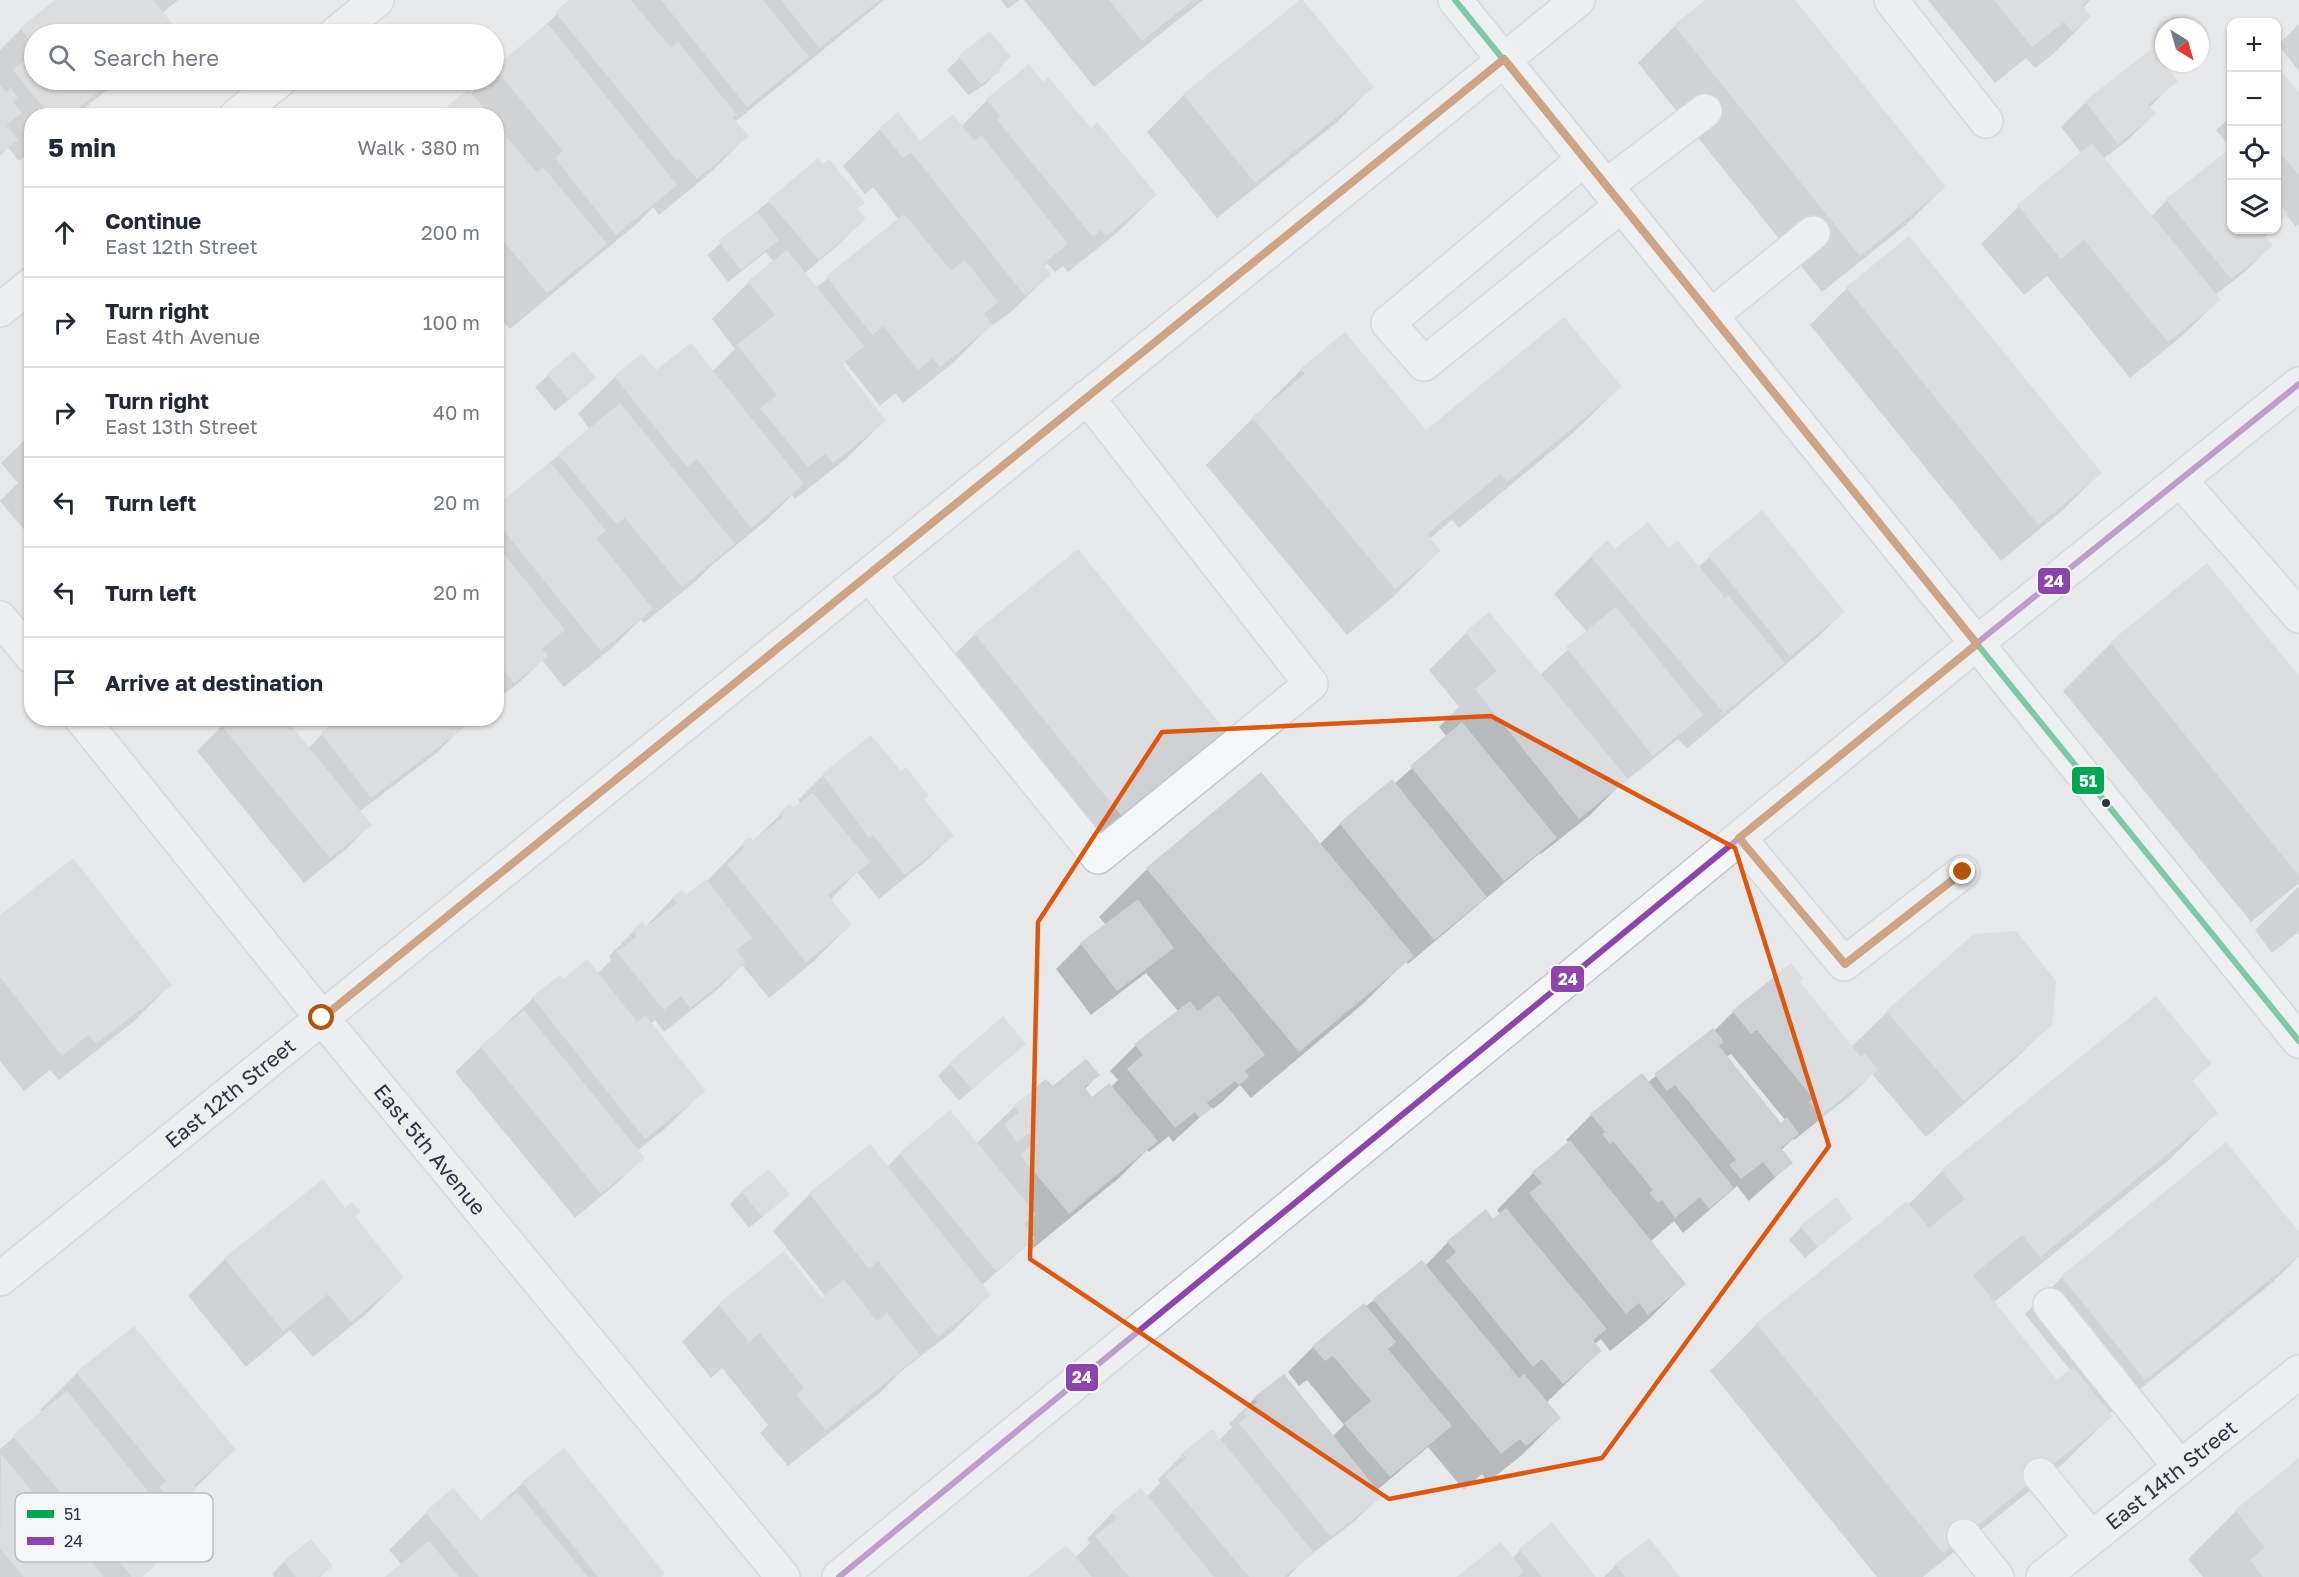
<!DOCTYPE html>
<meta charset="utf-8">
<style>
:root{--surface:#fff;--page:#f6f6f7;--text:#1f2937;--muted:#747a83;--line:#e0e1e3}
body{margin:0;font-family:"Golos Text",sans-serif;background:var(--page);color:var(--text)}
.controls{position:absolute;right:18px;top:18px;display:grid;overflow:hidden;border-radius:12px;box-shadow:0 2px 4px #0004}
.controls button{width:54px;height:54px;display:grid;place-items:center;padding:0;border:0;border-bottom:2px solid var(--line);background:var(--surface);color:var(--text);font:30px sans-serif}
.compass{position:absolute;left:2155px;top:18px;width:54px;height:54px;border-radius:50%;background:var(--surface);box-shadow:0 2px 4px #0004;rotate:143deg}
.stop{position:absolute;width:18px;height:18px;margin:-14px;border:4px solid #b45309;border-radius:50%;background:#fff}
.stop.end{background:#b45309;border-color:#fff;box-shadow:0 2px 6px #0008}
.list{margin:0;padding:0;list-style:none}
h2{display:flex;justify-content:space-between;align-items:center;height:78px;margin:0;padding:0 24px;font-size:26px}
h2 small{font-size:20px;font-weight:400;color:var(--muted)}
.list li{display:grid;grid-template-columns:39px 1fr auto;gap:18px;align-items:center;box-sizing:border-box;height:90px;padding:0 24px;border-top:2px solid var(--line)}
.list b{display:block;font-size:22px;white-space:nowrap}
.list p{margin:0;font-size:20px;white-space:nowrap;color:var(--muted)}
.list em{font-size:20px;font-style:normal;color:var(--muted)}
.icon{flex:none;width:33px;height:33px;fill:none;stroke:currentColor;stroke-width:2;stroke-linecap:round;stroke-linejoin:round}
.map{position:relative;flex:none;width:2299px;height:1577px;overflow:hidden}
.search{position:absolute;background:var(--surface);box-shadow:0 2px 4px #0004;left:24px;top:24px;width:480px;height:66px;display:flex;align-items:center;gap:15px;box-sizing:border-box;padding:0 21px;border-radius:33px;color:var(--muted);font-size:22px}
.panel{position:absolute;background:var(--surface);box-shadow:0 2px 4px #0004;left:24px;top:108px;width:480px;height:618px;border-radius:24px}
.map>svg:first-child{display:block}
.shadow{fill:#0003;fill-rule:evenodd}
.building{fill:#ced0d3}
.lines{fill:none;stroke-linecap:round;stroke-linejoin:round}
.minor-casing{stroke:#c4c6c8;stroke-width:36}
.major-casing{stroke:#c2c5c8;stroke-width:36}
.minor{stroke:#f5f6f7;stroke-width:33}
.major{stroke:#f8f8f8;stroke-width:33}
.bus-1-casing{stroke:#f4f6f9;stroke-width:10}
.bus-2-casing{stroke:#f4f6f9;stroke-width:10}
.bus-1{stroke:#00a651;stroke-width:6}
.bus-2{stroke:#8e44ad;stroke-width:6}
.route{stroke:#b45309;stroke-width:8}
.marked{fill:none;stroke:#df570f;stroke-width:4.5;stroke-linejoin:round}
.bus-dot{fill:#2b3445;stroke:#f4f6f9;stroke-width:2}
.labels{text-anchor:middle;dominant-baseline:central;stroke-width:5;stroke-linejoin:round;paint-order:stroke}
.street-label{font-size:21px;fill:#2b3445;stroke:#f4f6f9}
.key{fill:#f4f6f9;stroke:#b8bcc3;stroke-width:1.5}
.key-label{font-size:16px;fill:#2b3445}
.line-badge{stroke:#f4f6f9;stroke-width:2}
.badge-label{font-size:16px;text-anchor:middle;font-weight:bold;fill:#fff}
</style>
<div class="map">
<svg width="2299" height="1577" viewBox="0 0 2299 1577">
<rect width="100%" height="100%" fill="#e6e8ea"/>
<path class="shadow" d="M57,0H178L162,13L174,28L167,34H34V80H119L75,116H32V151L19,161L8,147L0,156V50L21,29Z
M572,0H884L735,122L747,136L710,173L659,215L653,207L639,222L510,329L496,313V116H438L470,94L484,80H494V70L522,47Z
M1001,0H1019L1008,9Z
M1024,0H1203L1094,87Z
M1707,0H1794L1944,187L1907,224L1822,292L1638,63L1675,26Z
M1928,0H2090L2083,8L2090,17L2053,54L2035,68L2026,58L1995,83Z
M1301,1L1372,87L1335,124L1217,218L1147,132L1184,95Z
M2299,24V71L2278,45Z
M1009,57L986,84L968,95L947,70L959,58Z
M2276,77L2299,95V224L2296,227L2286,215L2276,224Z
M2175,81L2149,108L2154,114L2129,139L2103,159L2151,217L2167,200L2232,230H2271L2264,237L2271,245L2246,271L2215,295L2219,300L2182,336L2130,378L2047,276L2024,295L1981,244L2018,207L2082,154L2061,127L2086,102Z
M1043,84L1155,195L1118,232L1068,272L1063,266L1055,272L1047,263L1043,267L1049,275L1012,311L986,330L954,362L903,403L895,393L880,406L845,362L842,366L884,421L847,458L795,499L792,495L766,521L713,564L696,581L644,623L641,619L614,646L564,687L542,660L521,681L496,700V508L590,429L578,414L615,377L642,355L656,372H712L735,349L712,319L749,282L774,262L766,252L728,282L707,255L769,201L863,203L856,209L864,219L839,244L804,274L816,288L899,220L873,187L865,194L843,166L880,129L920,143L961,127L987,100Z
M2232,115V149L2216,130Z
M1909,238L2100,473L2063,510L2001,561L1810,325L1847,288Z
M1301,370L1425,433L1620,387L1572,434L1459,528L1452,520L1429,539L1439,551L1392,598L1347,635L1206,465Z
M548,375L594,378L555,411L535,387Z
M32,433V539L0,501L18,483L1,463Z
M1761,512L1843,612L1818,637L1687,749L1678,739L1627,780L1626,779L1589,816L1541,854L1540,853L1408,964L1406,961L1364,1003L1251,1098L1240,1085L1222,1102L1213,1109L1211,1107L1173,1142L1169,1136L1149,1152L1147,1150L1119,1178L1031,1250L1027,1245L981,1286L989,1295L952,1332L900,1372L881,1392L788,1466L760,1433L768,1425L722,1368L711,1378L682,1342L719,1305L822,1301L826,1297L773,1231L810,1194L887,1167L900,1154L976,1144L1015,1106L1052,1088L1098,1075L1085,1089L1092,1099L1111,1087L1118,1080L1110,1071L1135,1046L1178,1011L1146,973L1091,1015L1056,969L1081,944L1106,925L1099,917L1147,869L1260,774L1319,845L1340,824L1394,784L1447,737L1439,727L1459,707L1429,670L1466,633L1540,675L1587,632L1554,594L1591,557L1615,551L1669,550L1698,567Z
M1078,551L1227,735L1086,855L938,671L975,634Z
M2207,565L2299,679V885L2298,884L2251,922L2063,691L2111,643Z
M222,726L308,749L322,734L463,726L438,752L359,812L370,825L345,850L304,883L197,751Z
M823,775L922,800L952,836L926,861L879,899L857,872L830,900L850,925L813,962L769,998L742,965L719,988L664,1032L655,1020L650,1024L704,1090L667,1127L637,1151L643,1158L617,1183L575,1218L455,1072L533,998L560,977L563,981L597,974L611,960L609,956L634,931L642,924L646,929L650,926L648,924L673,898L682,892L686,897L706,882L742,845L752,842L789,806L793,810L801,804L798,800Z
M2299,886V936L2297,933L2272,953L2255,930Z
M0,917L170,985L133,1022L59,1080L50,1070L24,1091L0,1061Z
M1974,936L2051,1024L2013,1061L1926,1137L1872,1074L1851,1095L1794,1140L1793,1139L1781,1150L1791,1163L1749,1201L1737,1186L1683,1233L1674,1221L1650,1242L1684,1284L1647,1321L1610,1351L1601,1339L1595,1344L1600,1351L1546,1403L1559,1418L1522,1455L1488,1482L1482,1474L1464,1490L1428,1447L1376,1491L1380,1496L1355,1521L1304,1560L1288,1577H1029L1075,1558L1090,1543L1087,1539L1112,1513L1140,1490L1146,1497L1160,1483L1158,1480L1183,1454L1219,1440L1232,1427L1229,1424L1254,1399L1332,1437L1344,1425L1307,1380L1299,1386L1288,1372L1313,1347L1374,1300L1425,1266L1448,1242L1493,1221L1501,1215L1497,1210L1533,1173L1569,1143L1566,1140L1591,1115L1647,1083L1713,1030L1714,1031L1733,1012L1798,982L1851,1047L1887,1012ZM1731,1054L1786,1121L1781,1125L1726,1057Z
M1024,1044L959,1101L938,1076L950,1064Z
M2210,1064L2191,1082L2216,1113L2169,1160L1993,1303L2057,1382L2071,1371L2025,1314L2062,1277L2299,1234V1256L2272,1283L2109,1414L2111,1416L2064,1463L1923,1577H1877L1710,1371L1757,1324L1908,1205L1942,1171Z
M742,1192L788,1195L749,1228L730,1204Z
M344,1210L354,1217L402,1278L365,1315L313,1357L290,1330L246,1367L188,1296L225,1259Z
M1851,1218L1805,1258L1789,1240L1801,1227Z
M77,1373L234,1450L194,1489V1506L146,1556L142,1577H0V1449L42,1413L40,1410Z
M564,1450L660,1577H388L402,1565L389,1550L426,1513L480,1522L523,1483Z
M2299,1460V1577H2203L2188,1559L2236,1511Z
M1520,1550L1594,1577H1458L1512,1559Z
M284,1562L331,1566L320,1577H274L272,1574Z
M1616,1565L1678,1577H1604Z"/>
<path class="building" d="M55,0H153L176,28L168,34H34V80H113L69,116H50L13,70L28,57L23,50L31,42L20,28Z
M569,0H631L671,48L678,42L737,115L733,118L749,136L697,179L680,159L677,161L555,12Z
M661,0H763L809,57L747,107Z
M781,0H880L819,48Z
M1109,0H1193L1142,41Z
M1300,0H1303L1374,87L1255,183L1183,94Z
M1705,0H1795L1946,187L1860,256L1674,25Z
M1994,0H2088L2082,5L2091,17L2073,32L2064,22L2032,47Z
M548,24L677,185L616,235L555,158L563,151L494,67Z
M990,31L1011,57L998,68L1000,72L981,84L958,56Z
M2151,49L2178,81L2148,105L2156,114L2118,144L2085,101Z
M1029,64L1043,82L1048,77L1091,128L1097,122L1157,195L1106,236L1101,230L1093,237L997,120L1001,117L986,99Z
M2281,71L2299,93V175L2276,148V75Z
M0,85L6,92L11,88L18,97L13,102L22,113L6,125L18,140L0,154Z
M468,89L490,116H436Z
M898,112L920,141L953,114L974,141L981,135L1068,244L1043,264L1051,275L1025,296L911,152L903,158L879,128Z
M496,124L536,172L543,167L607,244L547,293L496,232Z
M2092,143L2221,300L2168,342L2084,240L2061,259L2017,205Z
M2232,147V230H2269L2263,234L2273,246L2231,279L2166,199Z
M818,158L823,164L829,159L865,203L857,208L866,219L819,260L768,200Z
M2276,200L2288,214L2276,224Z
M757,211L779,240L741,270L718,241Z
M904,214L951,271L965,260L998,302L984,314L993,325L940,367L933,358L918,370L883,326L872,335L826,276Z
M1909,236L2102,473L2038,525L1846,287Z
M787,250L864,346L842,364L886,421L833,463L825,454L808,467L760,408L777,395L737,345L775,315L748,281Z
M1564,317L1622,387L1507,482L1500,474L1427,534L1441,551L1395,589L1252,417L1305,374L1300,369L1345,332L1426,430Z
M691,343L804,484L751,528L697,459L687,467L614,376L642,353L656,370Z
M574,351L596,378L569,400L547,374Z
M620,403L735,544L682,587L625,518L616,524L558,454Z
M550,462L606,531L596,538L653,609L601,651L496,521V506Z
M1762,510L1845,612L1790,656L1708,555Z
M1648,522L1669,548L1678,541L1725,598L1728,595L1785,663L1724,713L1590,556L1608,540L1615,549Z
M496,544L565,630L542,648L548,656L514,683L496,660Z
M1078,549L1229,735L1124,819L974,633Z
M2207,563L2299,676V876L2110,642Z
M1616,607L1703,715L1653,756L1566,647Z
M1489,612L1628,779L1579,819L1475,689L1497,671L1465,632Z
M228,718H285L372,825L330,858L221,725Z
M340,718H459L465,727L371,798L321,733Z
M1462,722L1557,838L1504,881L1410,766Z
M871,735L901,771L906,767L929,796L924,799L954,836L905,875L873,835L869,838L822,774Z
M1261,772L1414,956L1299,1052L1146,868Z
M1392,779L1487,897L1434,940L1339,823Z
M813,793L870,862L828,895L852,925L806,962L727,864L744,848L741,844L750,837L753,841L783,817L779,813L790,804L793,808Z
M73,858L172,985L96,1044L88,1035L62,1056L0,977V915Z
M706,879L752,938L736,950L746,963L690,1008L681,996L664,1010L617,952L637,936L633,930L642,922L646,927L677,903L672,897L682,890L686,895Z
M1138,899L1174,948L1117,991L1080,943Z
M2016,931L2056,981L2052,1025L1964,1101L1886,1011L1974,934Z
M587,959L637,1022L645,1015L706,1091L645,1139L532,997L560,975L563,979Z
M1791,963L1804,979L1800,982L1861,1057L1865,1053L1878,1070L1820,1116L1809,1102L1813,1098L1757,1030L1751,1034L1732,1011Z
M1218,995L1265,1055L1245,1071L1249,1077L1239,1085L1235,1081L1207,1103L1211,1109L1199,1118L1195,1112L1175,1128L1127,1069L1143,1055L1134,1044L1190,1001L1198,1011Z
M2156,996L2212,1064L2192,1080L2218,1113L2040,1257L2022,1235L1973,1275L2057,1380L2073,1367L2113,1416L1943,1553L1756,1323L1907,1201L1929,1228L1965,1199L1941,1170Z
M524,1010L645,1158L601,1194L480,1046Z
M1003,1016L1026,1044L972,1089L949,1063Z
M1713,1028L1724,1042L1719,1046L1781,1123L1787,1117L1799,1134L1781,1148L1793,1163L1775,1177L1763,1162L1741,1179L1729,1165L1736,1160L1675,1085L1667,1091L1654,1074Z
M1086,1059L1100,1075L1085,1087L1092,1097L1109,1083L1158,1141L1069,1214L1020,1155L1035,1142L1028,1134L1017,1142L1004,1125L1019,1112L1014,1105L1046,1079L1053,1086Z
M1642,1073L1734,1188L1709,1209L1700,1197L1675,1218L1662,1200L1658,1203L1649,1193L1653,1190L1613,1141L1610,1144L1602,1134L1605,1132L1590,1114Z
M950,1110L1036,1214L1024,1224L1035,1238L996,1271L899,1153Z
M1570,1140L1686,1284L1648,1315L1639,1303L1626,1314L1529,1193L1542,1183L1532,1172Z
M2226,1142L2299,1232V1256L2145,1380L2061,1276Z
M870,1144L991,1295L938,1337L878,1261L869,1269L809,1193Z
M769,1169L790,1195L762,1217L741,1191Z
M323,1179L345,1208L352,1202L361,1212L355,1216L404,1278L351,1322L328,1294L283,1331L224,1258Z
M1836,1197L1853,1219L1818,1247L1800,1226Z
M1506,1208L1607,1329L1593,1340L1602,1351L1563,1384L1542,1359L1533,1367L1446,1261L1456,1252L1447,1241L1486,1209L1493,1219Z
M784,1251L822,1298L844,1279L877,1321L887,1313L920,1355L826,1430L796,1395L804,1388L760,1333L749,1342L718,1304Z
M1422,1260L1519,1378L1524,1374L1561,1418L1526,1446L1520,1439L1501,1454L1373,1299Z
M1364,1303L1396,1342L1388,1349L1452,1426L1390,1477L1344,1423L1371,1401L1333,1356L1325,1361L1312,1346Z
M134,1326L236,1450L195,1484V1506L184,1516L159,1487L166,1481L76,1372Z
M1284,1374L1382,1496L1331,1537L1239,1423L1247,1417L1244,1413L1257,1402L1253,1398Z
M67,1391L154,1499L151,1501L175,1530L146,1554L156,1565L142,1577H132L12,1435Z
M1212,1429L1314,1553L1284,1577H1249L1165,1476L1186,1459L1182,1453Z
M564,1448L665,1574L661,1577H598L522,1482Z
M1,1454L104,1577H24L0,1549Z
M2299,1458V1577H2263L2250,1560L2265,1548L2235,1510Z
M453,1488L481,1520L504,1500L518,1493L588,1577H479L425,1512Z
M1141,1488L1214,1577H1129L1095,1536L1117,1518L1111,1512Z
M1552,1522L1596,1577H1542L1519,1549Z
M1649,1538L1680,1577H1625L1615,1564Z
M311,1539L333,1566L319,1577H296L283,1561Z
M429,1541L459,1577H385Z
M1501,1542L1524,1572L1518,1577H1456Z
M1066,1545L1092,1577H1027Z"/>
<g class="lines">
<defs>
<g id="minor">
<path d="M1891,0L1986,121"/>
<path d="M335,34L377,0"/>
<path d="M236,116L280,80"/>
<path d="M1584,159L1388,323L1424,364L1622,205"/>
<path d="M1606,186L1705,111"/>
<path d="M0,310L32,284"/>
<path d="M1711,316L1813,233"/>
<path d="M2180,480L2299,616"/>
<path d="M869,575L1098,857L1311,684L1087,397"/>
<path d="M0,618L32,657"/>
<path id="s1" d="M81,718L322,1018L783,1577"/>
<path d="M1739,838L1844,964L1963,872"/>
<path id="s2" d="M0,1279L1578,0"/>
<path d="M2050,1305L2180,1467"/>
<path d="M2040,1475L2091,1538"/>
<path d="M1964,1536L1997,1577"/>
<path d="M839,1577L1977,643L2299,384"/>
<path id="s3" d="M2043,1577L2299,1372"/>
</g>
<path id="major" d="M1455,0L2299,1041"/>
</defs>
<use href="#minor" class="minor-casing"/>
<use href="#major" class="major-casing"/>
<use href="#minor" class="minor"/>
<use href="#major" class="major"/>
<defs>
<path id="bus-1" d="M1455,0L2299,1041"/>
<path id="bus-2" d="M839,1577L1977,643L2299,384"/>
</defs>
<use href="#bus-1" class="bus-1-casing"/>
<use href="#bus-2" class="bus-2-casing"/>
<use href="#bus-1" class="bus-1"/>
<use href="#bus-2" class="bus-2"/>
</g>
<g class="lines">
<path class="route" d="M322,1018L1504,59L1977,644L1739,838L1845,964L1963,872"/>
</g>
<path d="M0 0H2299V1577H0ZM1491,716L1735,848L1829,1146L1602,1458L1389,1499L1030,1259L1038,922L1162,732Z" fill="#e6e8ea" fill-opacity=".55" fill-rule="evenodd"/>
<path class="marked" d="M1491,716L1735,848L1829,1146L1602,1458L1389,1499L1030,1259L1038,922L1162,732Z"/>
<circle class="bus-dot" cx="2106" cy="803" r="5"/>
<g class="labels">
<g class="street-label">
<text stroke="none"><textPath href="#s2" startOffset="296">East 12th Street</textPath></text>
<text stroke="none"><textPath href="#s1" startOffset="555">East 5th Avenue</textPath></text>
<text stroke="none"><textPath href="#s3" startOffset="164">East 14th Street</textPath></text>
</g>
</g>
<rect x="15" y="1493" width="198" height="69" rx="9" class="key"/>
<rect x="27" y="1510" width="27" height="8" fill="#00a651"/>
<rect x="27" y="1537" width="27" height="8" fill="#8e44ad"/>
<g class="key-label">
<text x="64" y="1520">51</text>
<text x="64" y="1547">24</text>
</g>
<g class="line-badge">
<rect x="2037" y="567" width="34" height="28" rx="6" fill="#8e44ad"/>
<rect x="2071" y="766" width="34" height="29" rx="6" fill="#00a651"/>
<rect x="1550" y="965" width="35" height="28" rx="6" fill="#8e44ad"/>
<rect x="1065" y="1363" width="34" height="29" rx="6" fill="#8e44ad"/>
</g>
<g class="badge-label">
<text x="2054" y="587">24</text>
<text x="2088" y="787">51</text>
<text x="1568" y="985">24</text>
<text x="1082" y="1383">24</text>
</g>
</svg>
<div class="controls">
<button>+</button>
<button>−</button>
<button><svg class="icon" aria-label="locate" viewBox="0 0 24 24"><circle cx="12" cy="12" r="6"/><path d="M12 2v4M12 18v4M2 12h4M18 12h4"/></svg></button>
<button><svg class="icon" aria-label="layers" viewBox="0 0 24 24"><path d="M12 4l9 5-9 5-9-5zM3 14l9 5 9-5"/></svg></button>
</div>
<svg class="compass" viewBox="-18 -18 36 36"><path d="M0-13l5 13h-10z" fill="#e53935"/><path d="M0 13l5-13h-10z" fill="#747a83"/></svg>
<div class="stop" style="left:322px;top:1018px"></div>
<div class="stop end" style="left:1963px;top:872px"></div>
<div class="search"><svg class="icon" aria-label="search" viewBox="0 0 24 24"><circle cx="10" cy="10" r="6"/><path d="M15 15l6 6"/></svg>Search here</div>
<section class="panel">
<h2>5 min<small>Walk · 380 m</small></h2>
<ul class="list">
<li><svg class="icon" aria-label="ahead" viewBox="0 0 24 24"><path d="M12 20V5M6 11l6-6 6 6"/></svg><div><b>Continue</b><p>East 12th Street</p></div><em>200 m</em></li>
<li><svg class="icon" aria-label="right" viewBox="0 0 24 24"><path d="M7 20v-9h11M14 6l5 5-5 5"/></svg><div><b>Turn right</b><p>East 4th Avenue</p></div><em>100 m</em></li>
<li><svg class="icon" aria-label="right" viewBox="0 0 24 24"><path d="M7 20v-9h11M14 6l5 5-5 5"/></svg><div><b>Turn right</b><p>East 13th Street</p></div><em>40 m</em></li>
<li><svg class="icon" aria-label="left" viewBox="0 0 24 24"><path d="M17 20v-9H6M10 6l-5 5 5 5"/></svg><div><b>Turn left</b></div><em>20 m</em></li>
<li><svg class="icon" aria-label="left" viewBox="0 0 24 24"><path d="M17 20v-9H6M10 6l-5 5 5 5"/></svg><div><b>Turn left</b></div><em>20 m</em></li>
<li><svg class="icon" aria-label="arrive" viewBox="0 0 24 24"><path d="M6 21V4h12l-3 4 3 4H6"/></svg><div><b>Arrive at destination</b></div></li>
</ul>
</section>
</div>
